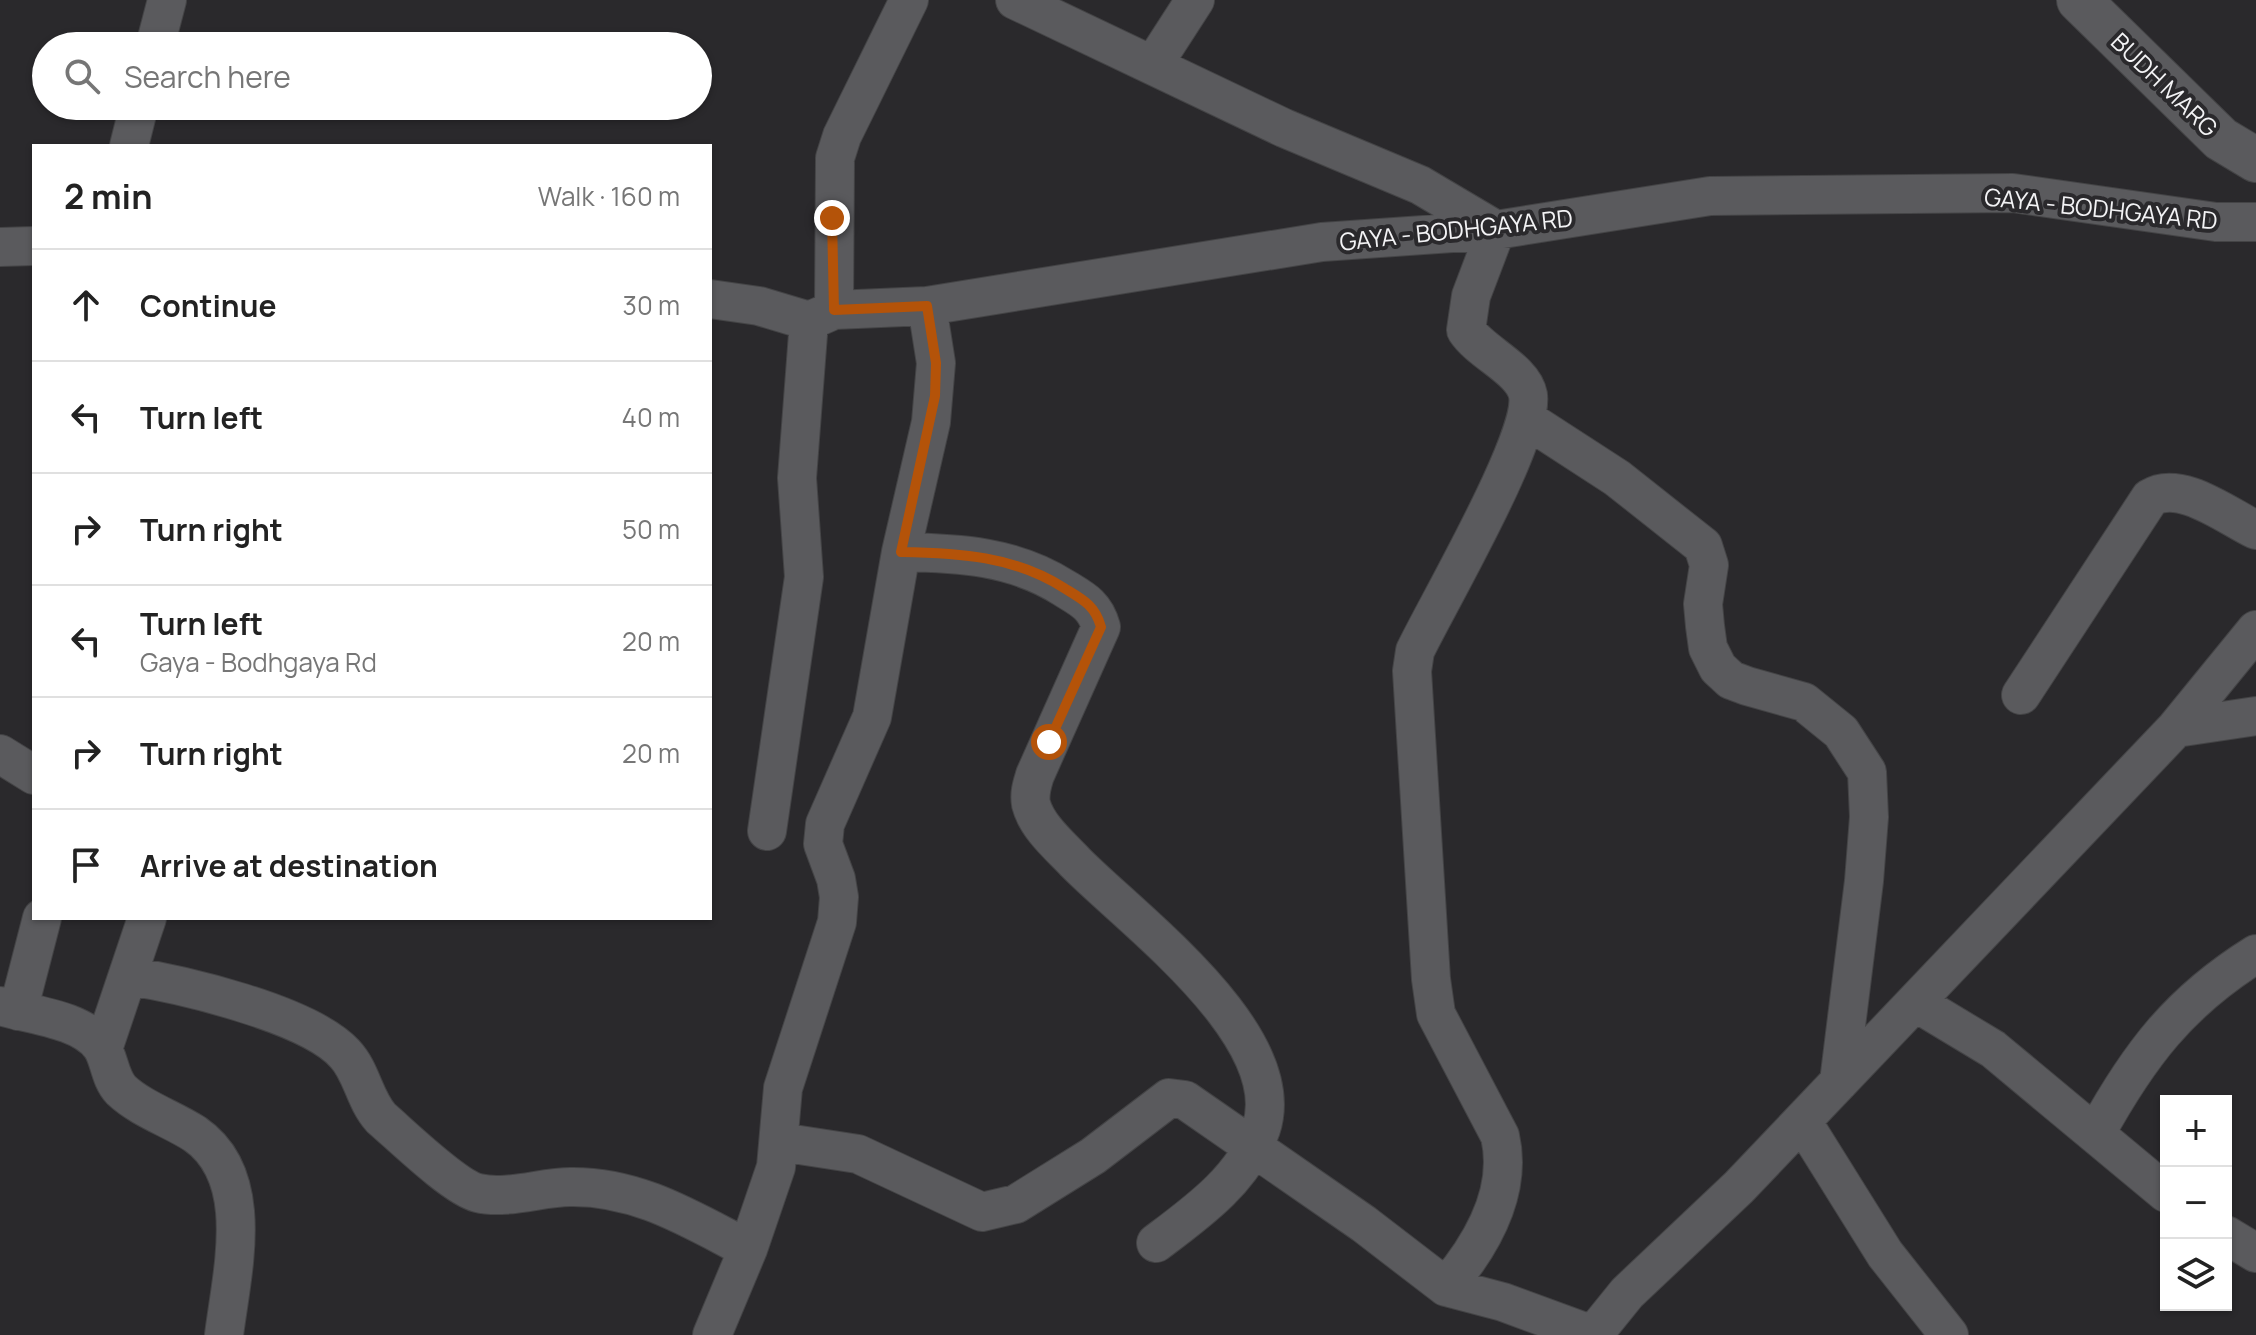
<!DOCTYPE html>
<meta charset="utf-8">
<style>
:root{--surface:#fff;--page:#f2f2f2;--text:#222;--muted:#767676;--line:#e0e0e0}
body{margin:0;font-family:Manrope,sans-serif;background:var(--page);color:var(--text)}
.controls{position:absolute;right:24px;bottom:24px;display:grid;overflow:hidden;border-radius:0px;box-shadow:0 2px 6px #0004}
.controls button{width:72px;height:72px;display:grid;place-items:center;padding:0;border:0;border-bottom:2px solid var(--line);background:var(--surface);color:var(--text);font:40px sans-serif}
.stop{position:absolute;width:24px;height:24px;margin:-18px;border:6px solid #b45309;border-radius:50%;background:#fff}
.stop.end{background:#b45309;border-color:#fff;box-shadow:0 2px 8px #0008}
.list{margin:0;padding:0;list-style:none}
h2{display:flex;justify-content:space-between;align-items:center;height:104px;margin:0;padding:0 32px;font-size:34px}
h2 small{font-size:26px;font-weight:400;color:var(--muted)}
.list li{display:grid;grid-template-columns:52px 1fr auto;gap:24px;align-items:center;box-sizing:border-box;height:112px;padding:0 32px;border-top:2px solid var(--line)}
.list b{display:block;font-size:30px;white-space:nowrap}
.list p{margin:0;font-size:26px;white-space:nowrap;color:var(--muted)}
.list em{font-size:26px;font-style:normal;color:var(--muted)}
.icon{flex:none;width:44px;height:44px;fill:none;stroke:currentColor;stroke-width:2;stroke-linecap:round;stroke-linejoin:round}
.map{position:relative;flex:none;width:2256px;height:1335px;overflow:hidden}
.search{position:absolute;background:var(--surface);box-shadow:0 2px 6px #0004;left:32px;top:32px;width:680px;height:88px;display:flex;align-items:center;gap:20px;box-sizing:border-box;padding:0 28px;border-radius:44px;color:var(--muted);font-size:30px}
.panel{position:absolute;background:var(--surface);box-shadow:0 2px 6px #0004;left:32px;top:144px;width:680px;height:776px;border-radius:0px}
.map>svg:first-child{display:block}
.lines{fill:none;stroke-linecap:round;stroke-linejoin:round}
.minor-casing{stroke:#444446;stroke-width:40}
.tertiary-casing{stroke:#444446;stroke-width:46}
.minor{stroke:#5a5a5d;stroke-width:38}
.tertiary{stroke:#5a5a5d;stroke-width:44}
.route{stroke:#b45309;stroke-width:10}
.labels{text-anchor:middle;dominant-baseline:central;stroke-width:8;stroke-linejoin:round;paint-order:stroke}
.street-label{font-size:24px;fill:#f3f3f5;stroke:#2a292c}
</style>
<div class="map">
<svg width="2256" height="1335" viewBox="0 0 2256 1335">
<rect width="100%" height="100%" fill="#2a292c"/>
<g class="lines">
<defs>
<path id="minor" d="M1015,0L1284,128L1420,185L1496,230L1471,296L1466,330C1481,353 1523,369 1528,395C1535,438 1438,603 1415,651L1412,671L1431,979L1436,1014L1500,1136C1513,1192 1481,1246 1446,1287
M155,46L167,0
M1153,65L1195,0
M129,146L139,106
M0,247L34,246
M710,299L759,306L809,321L834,310L927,306L1322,242L1496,230L1710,196L2013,193L2216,222H2256
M834,310L835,158L842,136L909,0
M1526,419L1617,478L1703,546L1709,565L1703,604L1705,626L1708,648L1718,668L1731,680L1747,686L1804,702L1841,732L1867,772L1869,817L1864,881L1839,1082
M901,552C959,553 1014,556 1064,588C1082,599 1095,605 1101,627L1035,775C1032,785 1029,793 1031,804C1037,827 1060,846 1075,862C1132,920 1292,1036 1261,1129C1244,1179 1196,1213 1156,1243
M2021,695L2150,498C2180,479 2227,516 2256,530
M2176,728L2256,716
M0,754L34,775
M767,831L804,577L797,478L809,321
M128,976C181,984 309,1014 345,1054C362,1072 364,1099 381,1118C402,1136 454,1187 478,1193C506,1200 542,1187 570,1187C638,1186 690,1219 748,1249
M1915,1002L1993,1049L2166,1193
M0,1006C31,1015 81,1019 101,1046C110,1059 109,1077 121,1090C141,1109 172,1119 195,1134C257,1177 232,1271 224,1335
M18,1011L42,918
M103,1049L147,918
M1802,1121L1885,1254L1949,1335
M2096,1133C2139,1055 2179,1002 2256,954
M780,1142L858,1154L982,1212L1016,1204L1093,1156L1169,1098L1185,1100L1364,1224L1446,1287L1503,1302L1593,1335
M2226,1235L2256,1253
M712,1335L748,1249L776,1167L783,1088L837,922L839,897L836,879L823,844L825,824L872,717L901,552L931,422L936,363L927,306
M1593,1335L1627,1293L1739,1187L2176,728L2256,630"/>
<path id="tertiary" d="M2079,0L2221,139L2256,160"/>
</defs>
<use href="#minor" class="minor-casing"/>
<use href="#tertiary" class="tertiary-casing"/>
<use href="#minor" class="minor"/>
<use href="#tertiary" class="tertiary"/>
</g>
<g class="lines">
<path class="route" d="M832,218L834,310L927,306L936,363L935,396L901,552C959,553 1014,556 1064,588C1082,599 1095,605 1101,627L1049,742"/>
</g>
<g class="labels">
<g class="street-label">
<text transform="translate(2165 84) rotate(44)">BUDH MARG</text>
<text transform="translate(2101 208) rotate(6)">GAYA - BODHGAYA RD</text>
<text transform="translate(1456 229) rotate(-6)">GAYA - BODHGAYA RD</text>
</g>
</g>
</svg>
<div class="controls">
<button>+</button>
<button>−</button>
<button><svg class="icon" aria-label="layers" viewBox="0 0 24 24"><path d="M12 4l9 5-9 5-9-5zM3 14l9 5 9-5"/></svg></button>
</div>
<div class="stop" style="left:1049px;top:742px"></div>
<div class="stop end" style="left:832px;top:218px"></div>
<div class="search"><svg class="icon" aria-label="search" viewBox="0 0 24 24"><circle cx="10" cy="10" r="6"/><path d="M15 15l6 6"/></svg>Search here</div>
<section class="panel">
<h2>2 min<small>Walk · 160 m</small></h2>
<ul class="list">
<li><svg class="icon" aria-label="ahead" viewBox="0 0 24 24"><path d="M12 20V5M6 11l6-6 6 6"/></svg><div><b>Continue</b></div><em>30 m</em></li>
<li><svg class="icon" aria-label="left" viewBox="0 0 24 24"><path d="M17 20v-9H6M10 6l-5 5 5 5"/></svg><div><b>Turn left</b></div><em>40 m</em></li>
<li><svg class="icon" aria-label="right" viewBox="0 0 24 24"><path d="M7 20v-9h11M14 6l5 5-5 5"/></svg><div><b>Turn right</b></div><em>50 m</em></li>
<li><svg class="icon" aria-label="left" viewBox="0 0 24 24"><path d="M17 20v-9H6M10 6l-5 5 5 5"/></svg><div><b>Turn left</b><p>Gaya - Bodhgaya Rd</p></div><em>20 m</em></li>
<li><svg class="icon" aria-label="right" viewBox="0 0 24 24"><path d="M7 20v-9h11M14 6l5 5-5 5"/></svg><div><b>Turn right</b></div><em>20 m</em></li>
<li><svg class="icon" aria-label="arrive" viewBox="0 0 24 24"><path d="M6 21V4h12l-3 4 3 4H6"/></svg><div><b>Arrive at destination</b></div></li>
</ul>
</section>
</div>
